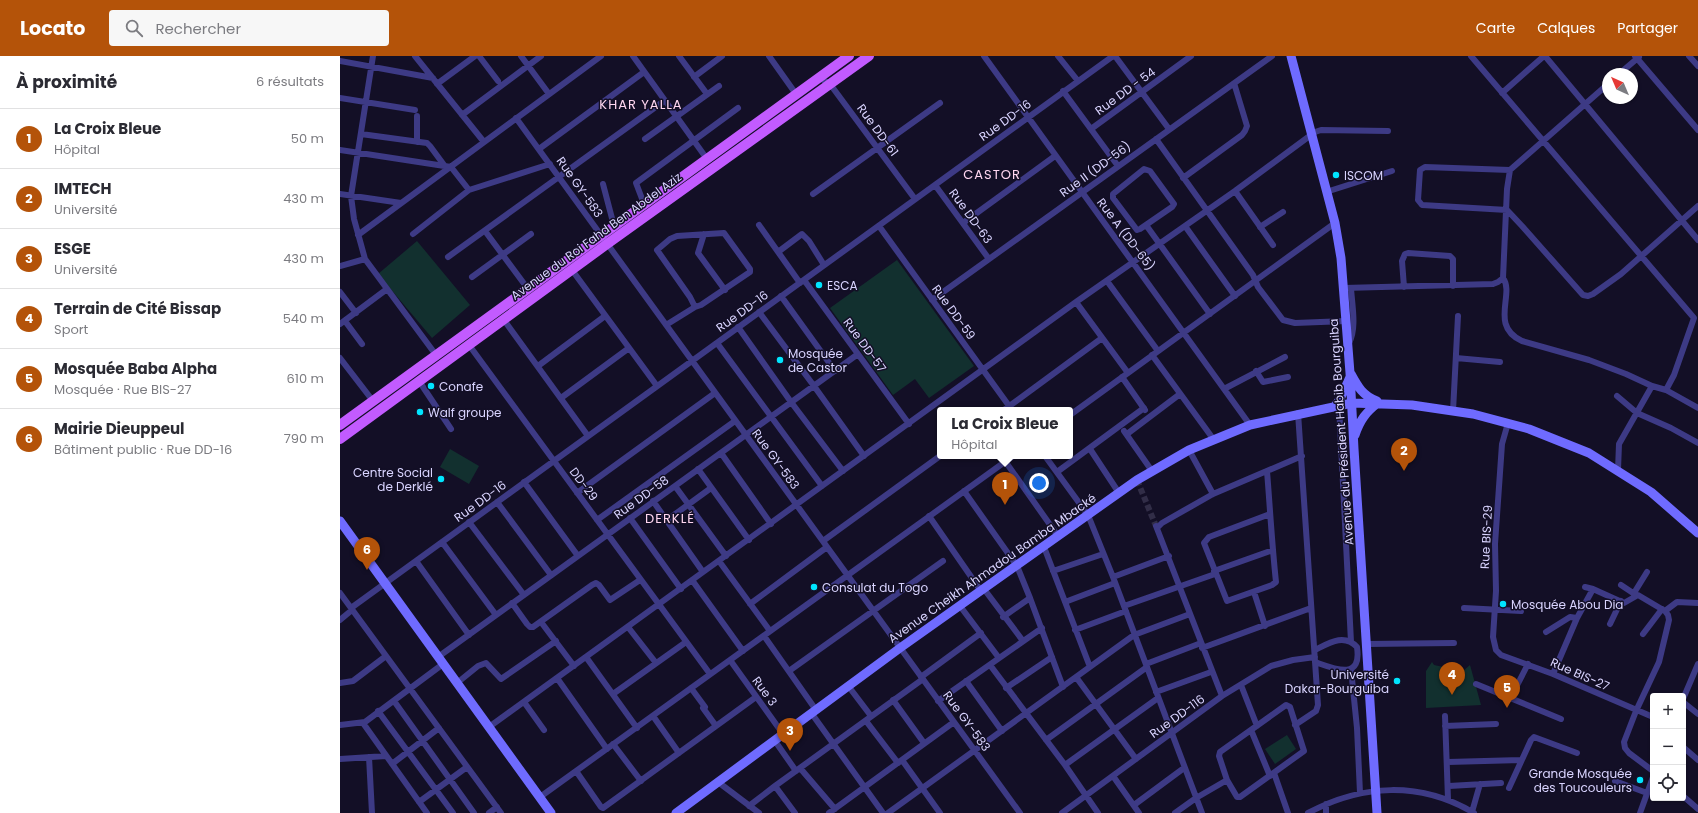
<!DOCTYPE html>
<html lang="fr">
<meta charset="utf-8">
<style>
:root{--surface:#fff;--page:#f7f7f7;--text:#2b2b33;--muted:#7c7c81;--line:#e1e1e2;--accent:#b45309}
body{margin:0;font-family:Poppins,sans-serif;background:var(--page);color:var(--text)}
.controls{position:absolute;right:12px;bottom:12px;display:grid;overflow:hidden;border-radius:4px;box-shadow:0 1px 3px #0004}
.controls button{width:36px;height:36px;display:grid;place-items:center;padding:0;border:0;border-bottom:1px solid var(--line);background:var(--surface);color:var(--text);font:20px sans-serif}
.compass{position:absolute;left:1262px;top:12px;width:36px;height:36px;border-radius:50%;background:var(--surface);box-shadow:0 1px 3px #0004;rotate:316deg}
.you{position:absolute;left:699px;top:427px;width:14px;height:14px;margin:-10px;border:3px solid #fff;border-radius:50%;background:#1a73e8;box-shadow:0 0 0 6px #1a73e833}
.badge{display:grid;place-items:center;width:26px;height:26px;border-radius:50%;background:var(--accent);color:#fff;font-size:13px;font-weight:700}
.pin{position:absolute;translate:-50% -33px;filter:drop-shadow(0 1px 2px #0008)}
.pin::after{content:'';position:absolute;top:21px;width:14px;height:12px;background:inherit;clip-path:polygon(0 0,100% 0,50% 100%)}
.popup{position:absolute;left:597px;top:351px;width:136px;height:52px;box-sizing:border-box;display:grid;place-content:center;border-radius:4px;background:var(--surface);filter:drop-shadow(0 1px 3px #0005);font-size:13px;white-space:nowrap;color:var(--muted)}
.popup b{font-size:15px;color:var(--text)}
.popup::after{content:'';position:absolute;left:50%;top:100%;margin-left:-8px;border:8px solid transparent;border-top-color:var(--surface)}
.list{margin:0;padding:0;list-style:none}
h2{display:flex;justify-content:space-between;align-items:center;height:52px;margin:0;padding:0 16px;font-size:17px}
h2 small{font-size:13px;font-weight:400;color:var(--muted)}
.list li{display:grid;grid-template-columns:26px 1fr auto;gap:12px;align-items:center;box-sizing:border-box;height:60px;padding:0 16px;border-top:1px solid var(--line)}
.list b{display:block;font-size:15px;white-space:nowrap}
.list p{margin:0;font-size:13px;white-space:nowrap;color:var(--muted)}
.list em{font-size:13px;font-style:normal;color:var(--muted)}
.icon{flex:none;width:22px;height:22px;fill:none;stroke:currentColor;stroke-width:2;stroke-linecap:round;stroke-linejoin:round}
.map{position:relative;flex:none;width:1358px;height:757px;overflow:hidden}
header{display:flex;align-items:center;gap:24px;box-sizing:border-box;height:56px;padding:0 20px;background:var(--accent);color:#fff}
header strong{font-size:19px}
nav{display:flex;gap:22px;margin-inline-start:auto;font-size:14px}
.search{width:280px;height:36px;background:var(--page);display:flex;align-items:center;gap:10px;box-sizing:border-box;padding:0 14px;border-radius:4px;color:var(--muted);font-size:15px}
main{display:flex}
aside{flex:1;background:var(--surface)}
.map>svg:first-child{display:block}
.green{fill:#12302f}
.lines{fill:none;stroke-linecap:round;stroke-linejoin:round}
.street-tunnel{stroke:#312d47;stroke-width:6;stroke-dasharray:6 3;stroke-linecap:butt}
.street{stroke:#3d3a85;stroke-width:6}
.secondary{stroke:#6f6bff;stroke-width:9}
.primary{stroke:#c25bff;stroke-width:10}
.poi-dot{fill:#00e5ff;stroke:#130f26;stroke-width:1.5}
.labels{text-anchor:middle;dominant-baseline:central;stroke-width:3;stroke-linejoin:round;paint-order:stroke}
.street-label{font-size:12px;fill:#d9d4ff;stroke:#130f26}
.poi-label{font-size:12px;fill:#d9d4ff;stroke:#130f26;text-anchor:start}
.neighbourhood-label{font-size:13px;letter-spacing:1px;fill:#ffd6f0;stroke:#130f26}
</style>
<header>
<strong>Locato</strong>
<div class="search"><svg class="icon" aria-label="search" viewBox="0 0 24 24"><circle cx="10" cy="10" r="6"/><path d="M15 15l6 6"/></svg>Rechercher</div>
<nav><a>Carte</a><a>Calques</a><a>Partager</a></nav>
</header>
<main>
<aside>
<h2>À proximité<small>6 résultats</small></h2>
<ul class="list">
<li><span class="badge">1</span><div><b>La Croix Bleue</b><p>Hôpital</p></div><em>50 m</em></li>
<li><span class="badge">2</span><div><b>IMTECH</b><p>Université</p></div><em>430 m</em></li>
<li><span class="badge">3</span><div><b>ESGE</b><p>Université</p></div><em>430 m</em></li>
<li><span class="badge">4</span><div><b>Terrain de Cité Bissap</b><p>Sport</p></div><em>540 m</em></li>
<li><span class="badge">5</span><div><b>Mosquée Baba Alpha</b><p>Mosquée · Rue BIS-27</p></div><em>610 m</em></li>
<li><span class="badge">6</span><div><b>Mairie Dieuppeul</b><p>Bâtiment public · Rue DD-16</p></div><em>790 m</em></li>
</ul>
</aside>
<div class="map">
<svg width="1358" height="757" viewBox="0 0 1358 757">
<rect width="100%" height="100%" fill="#130f26"/>
<path class="green" d="M77,185L130,249L92,282L38,218Z
M557,204L634,310L589,342L575,323L553,339L490,252Z
M110,393L139,410L129,428L100,411Z
M1092,606L1094,609L1123,615L1130,609L1141,649L1086,652V615Z
M947,679L956,693L935,708L925,693Z"/>
<g class="lines">
<path class="street-tunnel" d="M797,424L816,470"/>
<path class="street" d="M33,0L11,140L14,163L25,203L96,299
M75,0L144,86
M139,0L158,25
M181,0L209,38
M293,0L367,103
M339,0L367,38
M429,0L456,38
M644,0L910,369
M718,0L738,25
M775,0L829,73
M1131,0L1354,262L1334,319L1326,334L1312,330L1279,388L1278,414
M1205,0L1358,184
M1295,0L1358,74
M1349,0L1358,10
M0,5L93,22
M1279,18L1299,1
M354,21L382,0
M480,22L490,28L575,143
M97,28L135,0
M1268,28L1170,114L1167,133L1163,222C1175,238 1149,270 1182,285L1249,304L1286,318L1312,330
M723,35L778,110
M1162,37L1204,0
M0,42L75,54
M122,59L201,0
M77,60V86
M176,62L680,757
M751,73L851,0
M21,78L87,87L90,90L104,109
M305,83L379,30
M816,83L913,219L918,231L943,264L955,267L1006,265
M199,93L304,16
M0,94L111,111L129,134L210,108
M804,113L810,115L834,148L832,151L800,173L797,174L773,142V138Z
M1170,114L1085,111L1080,114L1078,144L1082,149L1167,154L1182,170L1243,239L1248,240L1253,238L1281,218L1358,150
M843,122L902,79L905,75L907,70L894,27
M263,128L274,170
M595,129L649,203
M895,135L933,189
M986,136L1052,115
M0,138L61,147
M473,138L600,47
M304,148L296,127L398,52
M623,167L715,100
M419,169L460,227
M806,169L870,258
M539,170L672,354
M845,170L895,240
M920,171L943,156
M145,175L188,233
M73,178L129,134
M364,178L358,197L385,234
M18,179L261,0
M438,196L462,178L469,185L484,209
M108,201L324,45
M0,210L25,203
M232,214L317,330
M132,221L191,178
M464,224L569,368
M767,225L818,295
M1064,231L1062,205L1065,198L1068,197L1110,200L1113,203V230
M1004,232L1153,228L1158,226L1163,222
M0,236L16,257
M441,240L495,315
M592,244L932,0
M736,246L788,317
M419,256L474,330L524,400
M164,264L248,380
M5,265L22,288
M0,268L47,233
M326,269L355,251L361,249L410,216V213L384,177L337,180L330,183L317,194L350,241L355,251
M398,271L451,346L503,415
M377,287L482,430
M1009,287C1017,272 1012,249 1011,232
M129,289L370,618
M812,299L874,384
M0,302L33,345
M1116,302L1160,306
M198,310L265,260
M916,315L923,326L948,321
M782,321L805,354
M79,325L111,373
M884,333L945,301
M1326,334L1358,352
M1277,340L1297,357L1331,372L1358,387
M221,342L289,292
M999,349L1011,586
M664,354L762,282
M1113,355L1118,260
M730,359L995,167
M1168,367L1162,388L1155,488L1156,535L1153,581L1156,594L1161,599L1213,618L1313,661
M784,375L812,415
M787,378L840,338
M750,393L779,437
M849,394L873,438
M381,397L431,468
M705,400L748,459L773,521L862,757
M665,405L718,480
M358,413L409,484
M927,415C930,452 932,489 936,526L932,529L887,545L864,487L869,481L930,458
M717,416L804,352
M184,426L238,500
M335,430L386,500
M624,435L677,510L690,542L723,631
M237,437L375,337
M313,445L363,516
M157,446L211,519
M589,460L641,535
M290,462L341,533
M257,464L395,365
M327,464L371,432
M129,466L184,539
M816,470L882,640
M817,472L822,467L873,438L962,400
M483,485L600,400
M102,486L156,559
M704,491L750,611
M76,505L129,579
M379,505L430,575
M713,515L763,498
M874,515L933,494
M773,521L829,500
M352,524L403,595
M1281,529L1296,539
M1245,531L1253,533
M644,533L683,585
M914,536L925,570
M0,537L161,757
M1294,537L1307,516
M725,546L775,527
M172,547L187,568L190,571H193L252,529L256,527L259,529L270,544L300,524
M410,548L487,491
M620,550L659,602
M784,550L875,518
M11,552L773,0
M1124,552L1181,555
M663,561L690,542
M0,564L12,554
M201,566L234,610
M1270,568L1281,545
M288,571L316,607
M735,574L786,555
M1206,576L1230,561L1237,562
M1303,578L1322,553
M424,580L476,654
M1027,588L1114,587
M862,592L971,552
M975,594C989,587 1004,577 1017,591C1022,625 995,613 975,606
M98,601L518,298
M246,601L297,672
M390,604L443,678
M806,608L861,587
M650,609L725,709L758,757
M1011,613L1017,672L1020,737
M449,615L603,505
M1213,618L1237,562L1253,533L1284,547L1298,539L1325,555L1337,546L1358,547
M581,621L641,577
M736,621L796,703
M217,622L267,693
M626,625L662,675
M0,627L13,625L46,600
M117,627L138,610L146,607L161,623L216,585
M1136,628L1221,663
M901,629L917,670
M509,631L531,660
M351,632L365,651
M666,632L712,601
M816,636L871,616
M273,638L346,586
M1170,643L1188,608
M1343,643L1358,608
M553,644L584,687
M54,645L134,757
M598,645L702,572
M184,646L204,674
M1343,646L1358,658
M946,649L950,651L964,695L900,741H897L887,724L879,700L880,696Z
M363,652L376,670
M38,655L113,757
M472,658L543,757
M313,660L339,697
M1105,660L1108,743
M526,665L558,707
M23,667L87,757
M0,669L25,666L103,608
M955,669L976,655L978,649L958,357
M1105,670L1156,668
M149,671L736,246L895,135L975,76L981,74L1048,75
M911,674L930,720
M706,684L807,611
M435,685L456,715
M273,688L301,725
M1343,691L1358,704
M29,701L32,757
M0,703L46,700
M562,704L600,757
M1108,706L1181,704
M52,708L99,672
M725,709L818,642
M460,712L495,753
M236,715L261,751L263,752L416,641
M1313,715L1289,697L1285,692L1284,686L1296,655L1319,606L1329,564L1328,559L1325,555
M934,717L948,757
M773,720L799,757
M1275,725L1307,737
M378,726L419,757
M435,730L455,757
M1109,730L1161,727
M1169,732L1191,684L1194,681L1237,697
M1343,740L1358,753
M200,741L673,400
M79,746L127,711
M794,749L844,712
M409,750L435,730L583,623
M1132,756L1140,728
M149,757L157,751
M489,757L614,666
M548,757L794,579L850,558
M722,757L882,640L931,610L953,604L975,601
M835,757L856,742L887,724
M968,757C1022,728 1080,725 1134,757
M986,757V748
M1300,757L1313,721"/>
<path class="secondary" d="M951,0L995,167L1001,202L1010,317L1014,393L1037,757
M1011,318C1018,331 1023,340 1037,345
M995,350L1000,343L1010,321
M1015,379C1020,364 1026,356 1038,347
M0,465L211,757
M336,757L560,592L797,424L849,394L910,369L1012,347L1072,349L1133,358L1189,373L1249,397L1311,436L1358,477"/>
<path class="primary" d="M0,369L509,0
M0,383L267,188L529,0"/>
</g>
<g class="poi-dot">
<circle cx="996" cy="119" r="4"/>
<circle cx="479" cy="229" r="4"/>
<circle cx="440" cy="304" r="4"/>
<circle cx="91" cy="330" r="4"/>
<circle cx="80" cy="356" r="4"/>
<circle cx="101" cy="423" r="4"/>
<circle cx="474" cy="531" r="4"/>
<circle cx="1163" cy="548" r="4"/>
<circle cx="1057" cy="625" r="4"/>
<circle cx="1300" cy="724" r="4"/>
</g>
<g class="labels">
<g class="street-label">
<text transform="translate(785 35) rotate(-36)">Rue DD - 54</text>
<text transform="translate(665 64) rotate(-36)">Rue DD-16</text>
<text transform="translate(538 74) rotate(54)">Rue DD-61</text>
<text transform="translate(755 113) rotate(-36)">Rue II (DD-56)</text>
<text transform="translate(240 131) rotate(55)">Rue GY-583</text>
<text transform="translate(631 160) rotate(54)">Rue DD-63</text>
<text transform="translate(786 178) rotate(53)">Rue A (DD-65)</text>
<text transform="translate(256 180) rotate(-36)">Avenue du Roi Fahd Ben Abdel Aziz</text>
<text transform="translate(402 255) rotate(-36)">Rue DD-16</text>
<text transform="translate(614 256) rotate(54)">Rue DD-59</text>
<text transform="translate(525 289) rotate(54)">Rue DD-57</text>
<text transform="translate(1001 376) rotate(-94)">Avenue du Président Habib Bourguiba</text>
<text transform="translate(436 403) rotate(54)">Rue GY-583</text>
<text transform="translate(244 428) rotate(53)">DD-29</text>
<text transform="translate(301 441) rotate(-36)">Rue DD-58</text>
<text transform="translate(140 445) rotate(-36)">Rue DD-16</text>
<text transform="translate(1146 481) rotate(-87)">Rue BIS-29</text>
<text transform="translate(652 512) rotate(-35)">Avenue Cheikh Ahmadou Bamba Mbacké</text>
<text transform="translate(1240 618) rotate(24)">Rue BIS-27</text>
<text transform="translate(425 635) rotate(54)">Rue 3</text>
<text transform="translate(837 660) rotate(-36)">Rue DD-116</text>
<text transform="translate(627 665) rotate(54)">Rue GY-583</text>
</g>
<g class="poi-label">
<text x="1004" y="119">ISCOM</text>
<text x="487" y="229">ESCA</text>
<text x="448" y="297">Mosquée<tspan x="448" dy="14">de Castor</tspan></text>
<text x="99" y="330">Conafe</text>
<text x="88" y="356">Walf groupe</text>
<text x="93" y="416" text-anchor="end">Centre Social<tspan x="93" dy="14">de Derklé</tspan></text>
<text x="482" y="531">Consulat du Togo</text>
<text x="1171" y="548">Mosquée Abou Dia</text>
<text x="1049" y="618" text-anchor="end">Université<tspan x="1049" dy="14">Dakar-Bourguiba</tspan></text>
<text x="1292" y="717" text-anchor="end">Grande Mosquée<tspan x="1292" dy="14">des Toucouleurs</tspan></text>
</g>
<g class="neighbourhood-label">
<text x="301" y="48">KHAR YALLA</text>
<text x="652" y="118">CASTOR</text>
<text x="330" y="462">DERKLÉ</text>
</g>
</g>
</svg>
<div class="controls">
<button>+</button>
<button>−</button>
<button><svg class="icon" aria-label="locate" viewBox="0 0 24 24"><circle cx="12" cy="12" r="6"/><path d="M12 2v4M12 18v4M2 12h4M18 12h4"/></svg></button>
</div>
<svg class="compass" viewBox="-18 -18 36 36"><path d="M0-13l5 13h-10z" fill="#e53935"/><path d="M0 13l5-13h-10z" fill="#7c7c81"/></svg>
<div class="you"></div>
<div class="pin badge" style="left:665px;top:449px">1</div>
<div class="popup"><b>La Croix Bleue</b>Hôpital</div>
<div class="pin badge" style="left:1064px;top:415px">2</div>
<div class="pin badge" style="left:450px;top:695px">3</div>
<div class="pin badge" style="left:1112px;top:639px">4</div>
<div class="pin badge" style="left:1167px;top:652px">5</div>
<div class="pin badge" style="left:27px;top:514px">6</div>
</div>
</main>
